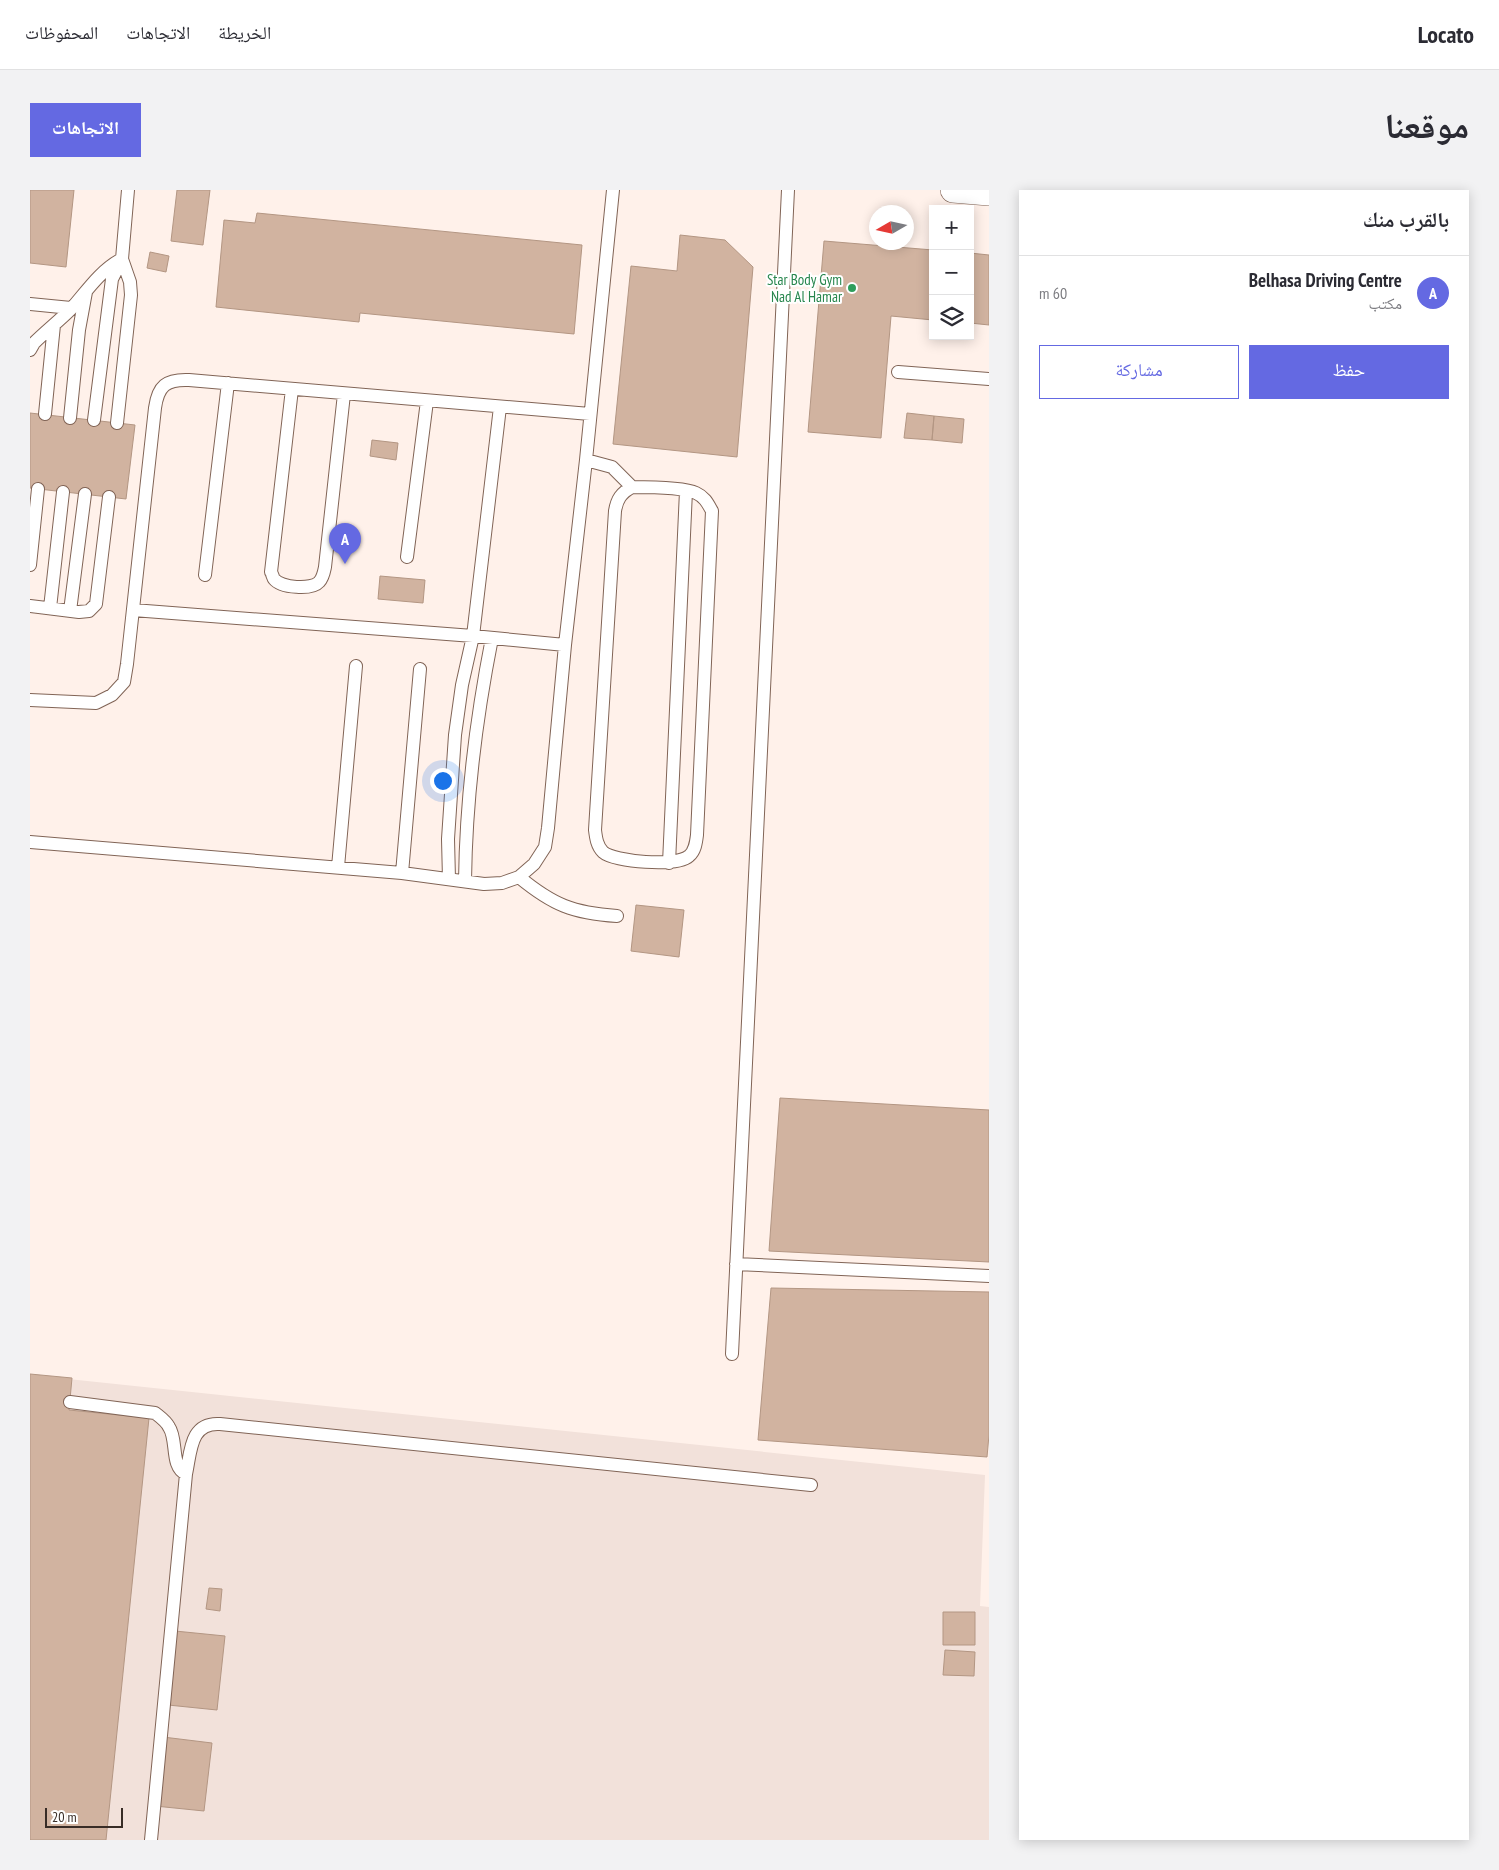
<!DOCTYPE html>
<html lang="ar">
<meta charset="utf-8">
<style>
:root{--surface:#fff;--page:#f2f2f3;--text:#2b2b33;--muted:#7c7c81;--line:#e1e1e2;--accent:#6469e2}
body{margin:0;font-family:"PT Sans Narrow","Noto Naskh Arabic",sans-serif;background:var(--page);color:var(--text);direction:rtl}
.controls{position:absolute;right:15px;top:15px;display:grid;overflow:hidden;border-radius:0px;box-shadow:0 2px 12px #0003}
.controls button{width:45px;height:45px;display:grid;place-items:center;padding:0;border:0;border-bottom:1px solid var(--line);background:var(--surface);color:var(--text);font:25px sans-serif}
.compass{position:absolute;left:839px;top:15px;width:45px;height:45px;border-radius:50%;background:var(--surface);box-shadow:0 2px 12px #0003;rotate:261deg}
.scale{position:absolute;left:15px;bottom:12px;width:78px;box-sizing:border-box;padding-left:5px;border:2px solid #382c26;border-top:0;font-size:14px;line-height:18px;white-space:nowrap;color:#382c26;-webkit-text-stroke:4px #fff;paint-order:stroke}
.you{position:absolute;left:412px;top:590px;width:18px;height:18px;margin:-12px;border:4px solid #fff;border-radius:50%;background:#1a73e8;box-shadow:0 0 0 8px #1a73e833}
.badge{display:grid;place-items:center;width:32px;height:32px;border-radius:50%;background:var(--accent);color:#fff;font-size:16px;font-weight:700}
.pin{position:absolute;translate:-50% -41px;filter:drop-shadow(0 1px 2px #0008)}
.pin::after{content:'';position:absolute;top:26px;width:18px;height:15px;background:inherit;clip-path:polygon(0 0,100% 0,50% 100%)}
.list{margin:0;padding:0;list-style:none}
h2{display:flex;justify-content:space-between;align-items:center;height:65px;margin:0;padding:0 20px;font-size:21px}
h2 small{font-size:16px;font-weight:400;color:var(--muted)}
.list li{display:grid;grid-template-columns:32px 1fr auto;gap:15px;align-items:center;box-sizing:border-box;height:75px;padding:0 20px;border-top:1px solid var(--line)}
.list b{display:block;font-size:19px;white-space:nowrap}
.list p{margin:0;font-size:16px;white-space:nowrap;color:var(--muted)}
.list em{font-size:16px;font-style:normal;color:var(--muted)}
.actions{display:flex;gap:10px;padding:15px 20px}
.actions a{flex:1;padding:11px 0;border:1px solid var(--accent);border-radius:0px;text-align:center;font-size:18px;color:var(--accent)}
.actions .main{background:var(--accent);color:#fff}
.icon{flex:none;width:28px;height:28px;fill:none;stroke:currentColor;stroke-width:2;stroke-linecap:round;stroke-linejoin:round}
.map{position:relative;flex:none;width:959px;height:1650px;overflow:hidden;direction:ltr;border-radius:0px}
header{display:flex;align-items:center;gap:30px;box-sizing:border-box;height:70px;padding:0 25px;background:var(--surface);border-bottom:1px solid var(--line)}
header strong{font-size:24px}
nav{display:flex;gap:28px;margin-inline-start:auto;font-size:18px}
.intro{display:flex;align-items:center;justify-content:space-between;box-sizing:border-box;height:120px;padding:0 30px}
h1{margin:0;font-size:35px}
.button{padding:12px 22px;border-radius:0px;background:var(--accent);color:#fff;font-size:18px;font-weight:700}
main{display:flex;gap:30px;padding:0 30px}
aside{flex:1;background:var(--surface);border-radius:0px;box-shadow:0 2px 12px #0003}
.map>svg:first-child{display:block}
.built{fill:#f2e1da}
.building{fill:#d1b3a0;stroke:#b39683}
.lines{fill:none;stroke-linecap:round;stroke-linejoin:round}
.service-casing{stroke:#816456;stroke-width:14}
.minor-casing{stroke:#816456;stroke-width:26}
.service{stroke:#fff;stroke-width:12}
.minor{stroke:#fff;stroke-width:25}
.leisure-dot{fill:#2e9e5b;stroke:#fff;stroke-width:2}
.labels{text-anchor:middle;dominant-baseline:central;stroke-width:4;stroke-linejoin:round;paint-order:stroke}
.leisure-label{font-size:15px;fill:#27864d;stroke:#fff;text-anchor:end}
</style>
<header>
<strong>Locato</strong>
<nav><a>الخريطة</a><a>الاتجاهات</a><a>المحفوظات</a></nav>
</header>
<div class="intro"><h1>موقعنا</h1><a class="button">الاتجاهات</a></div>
<main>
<aside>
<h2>بالقرب منك<small></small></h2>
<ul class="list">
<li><span class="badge">A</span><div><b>Belhasa Driving Centre</b><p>مكتب</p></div><em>60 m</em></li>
</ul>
<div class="actions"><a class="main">حفظ</a><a>مشاركة</a></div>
</aside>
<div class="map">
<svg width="959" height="1650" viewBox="0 0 959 1650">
<rect width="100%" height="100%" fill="#fff1ea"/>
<path class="built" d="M0,1185L955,1285L950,1416L959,1417V1650H0Z"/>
<path class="building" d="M0,0H44L36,77L0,73Z
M147,0H180L173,55L141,51Z
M227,23L552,55L544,144L330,123L329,132L186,117L194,30L225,33Z
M650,45L695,50L723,77L707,267L583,254L601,76L647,81Z
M794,51L903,60V130L861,126L851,248L778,242Z
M120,62L139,66L136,82L117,78Z
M940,63L959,65V135L940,133Z
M0,223L105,235L96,309L0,298Z
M877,223L904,226L902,250L874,248Z
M904,226L934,229L932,253L902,250Z
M342,250L368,253L366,270L340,266Z
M350,386L395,390L393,413L348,409Z
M606,715L654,720L649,767L601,761Z
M750,908L959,920V1072L739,1061Z
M741,1098L959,1102V1245L957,1267L728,1250Z
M0,1184L42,1188L39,1220L119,1228L76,1650H0Z
M179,1398L192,1399L190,1421L176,1419Z
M913,1422H945V1455H913Z
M145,1441L195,1446L187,1520L138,1515Z
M915,1460L945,1462L944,1486L913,1485Z
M133,1547L182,1553L174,1621L125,1616Z"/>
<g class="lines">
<defs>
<path id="service" d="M0,114L41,118
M0,160L4,153C16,141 29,131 41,119C57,101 69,82 90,70
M868,182L959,189
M262,199L241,382C242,383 243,388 244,389C251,398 282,400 289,392C293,388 294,382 295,377L314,204
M15,224L24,135
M40,228L49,140L56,102
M64,230L82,89L92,69L98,0
M87,233L101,105L100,92L92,69
M556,270L582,277L602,297
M602,297C617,297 653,297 666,303C675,307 678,314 682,321L667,645C666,653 665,661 659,666C647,677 584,672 573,662C567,656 566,648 565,640L585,321C587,309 591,303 602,297Z
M377,367L397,211
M0,375L8,299
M175,385L198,193
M0,416L49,422L59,421L66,414L79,307
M20,418L33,302
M103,420L443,446L535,455
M40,421L55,304
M0,510L66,513L82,505L94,492L97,474L125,218C128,196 136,189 159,190L560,224
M0,652L372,683L454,694L472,693L489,687L504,674L515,657L518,638L535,455L556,270L583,0
M639,673L656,301
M308,677L326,476
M372,683L390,479
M489,687C523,715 543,723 587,726
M419,689L418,649L425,545L432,495L443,446L470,217
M435,691C436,609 446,529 462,448
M706,1074L959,1086
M702,1164L758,0
M40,1212L125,1223C130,1227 136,1231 139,1237C148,1250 140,1277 156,1284
M121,1650L156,1284C161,1261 160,1232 190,1234L781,1295"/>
<path id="minor" d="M923,0L959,3"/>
</defs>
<use href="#service" class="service-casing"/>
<use href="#minor" class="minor-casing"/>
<use href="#service" class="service"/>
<use href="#minor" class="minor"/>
</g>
<circle class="leisure-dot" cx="822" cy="98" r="5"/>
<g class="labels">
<g class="leisure-label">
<text x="812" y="89">Star Body Gym<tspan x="812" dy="17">Nad Al Hamar</tspan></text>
</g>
</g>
</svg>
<div class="controls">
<button>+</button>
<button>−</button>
<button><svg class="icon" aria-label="layers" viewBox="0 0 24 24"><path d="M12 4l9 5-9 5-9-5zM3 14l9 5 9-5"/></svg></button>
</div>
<svg class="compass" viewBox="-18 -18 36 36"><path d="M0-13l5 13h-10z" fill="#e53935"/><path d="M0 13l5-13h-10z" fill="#7c7c81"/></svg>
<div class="scale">20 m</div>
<div class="you"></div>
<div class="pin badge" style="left:315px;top:374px">A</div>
</div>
</main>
